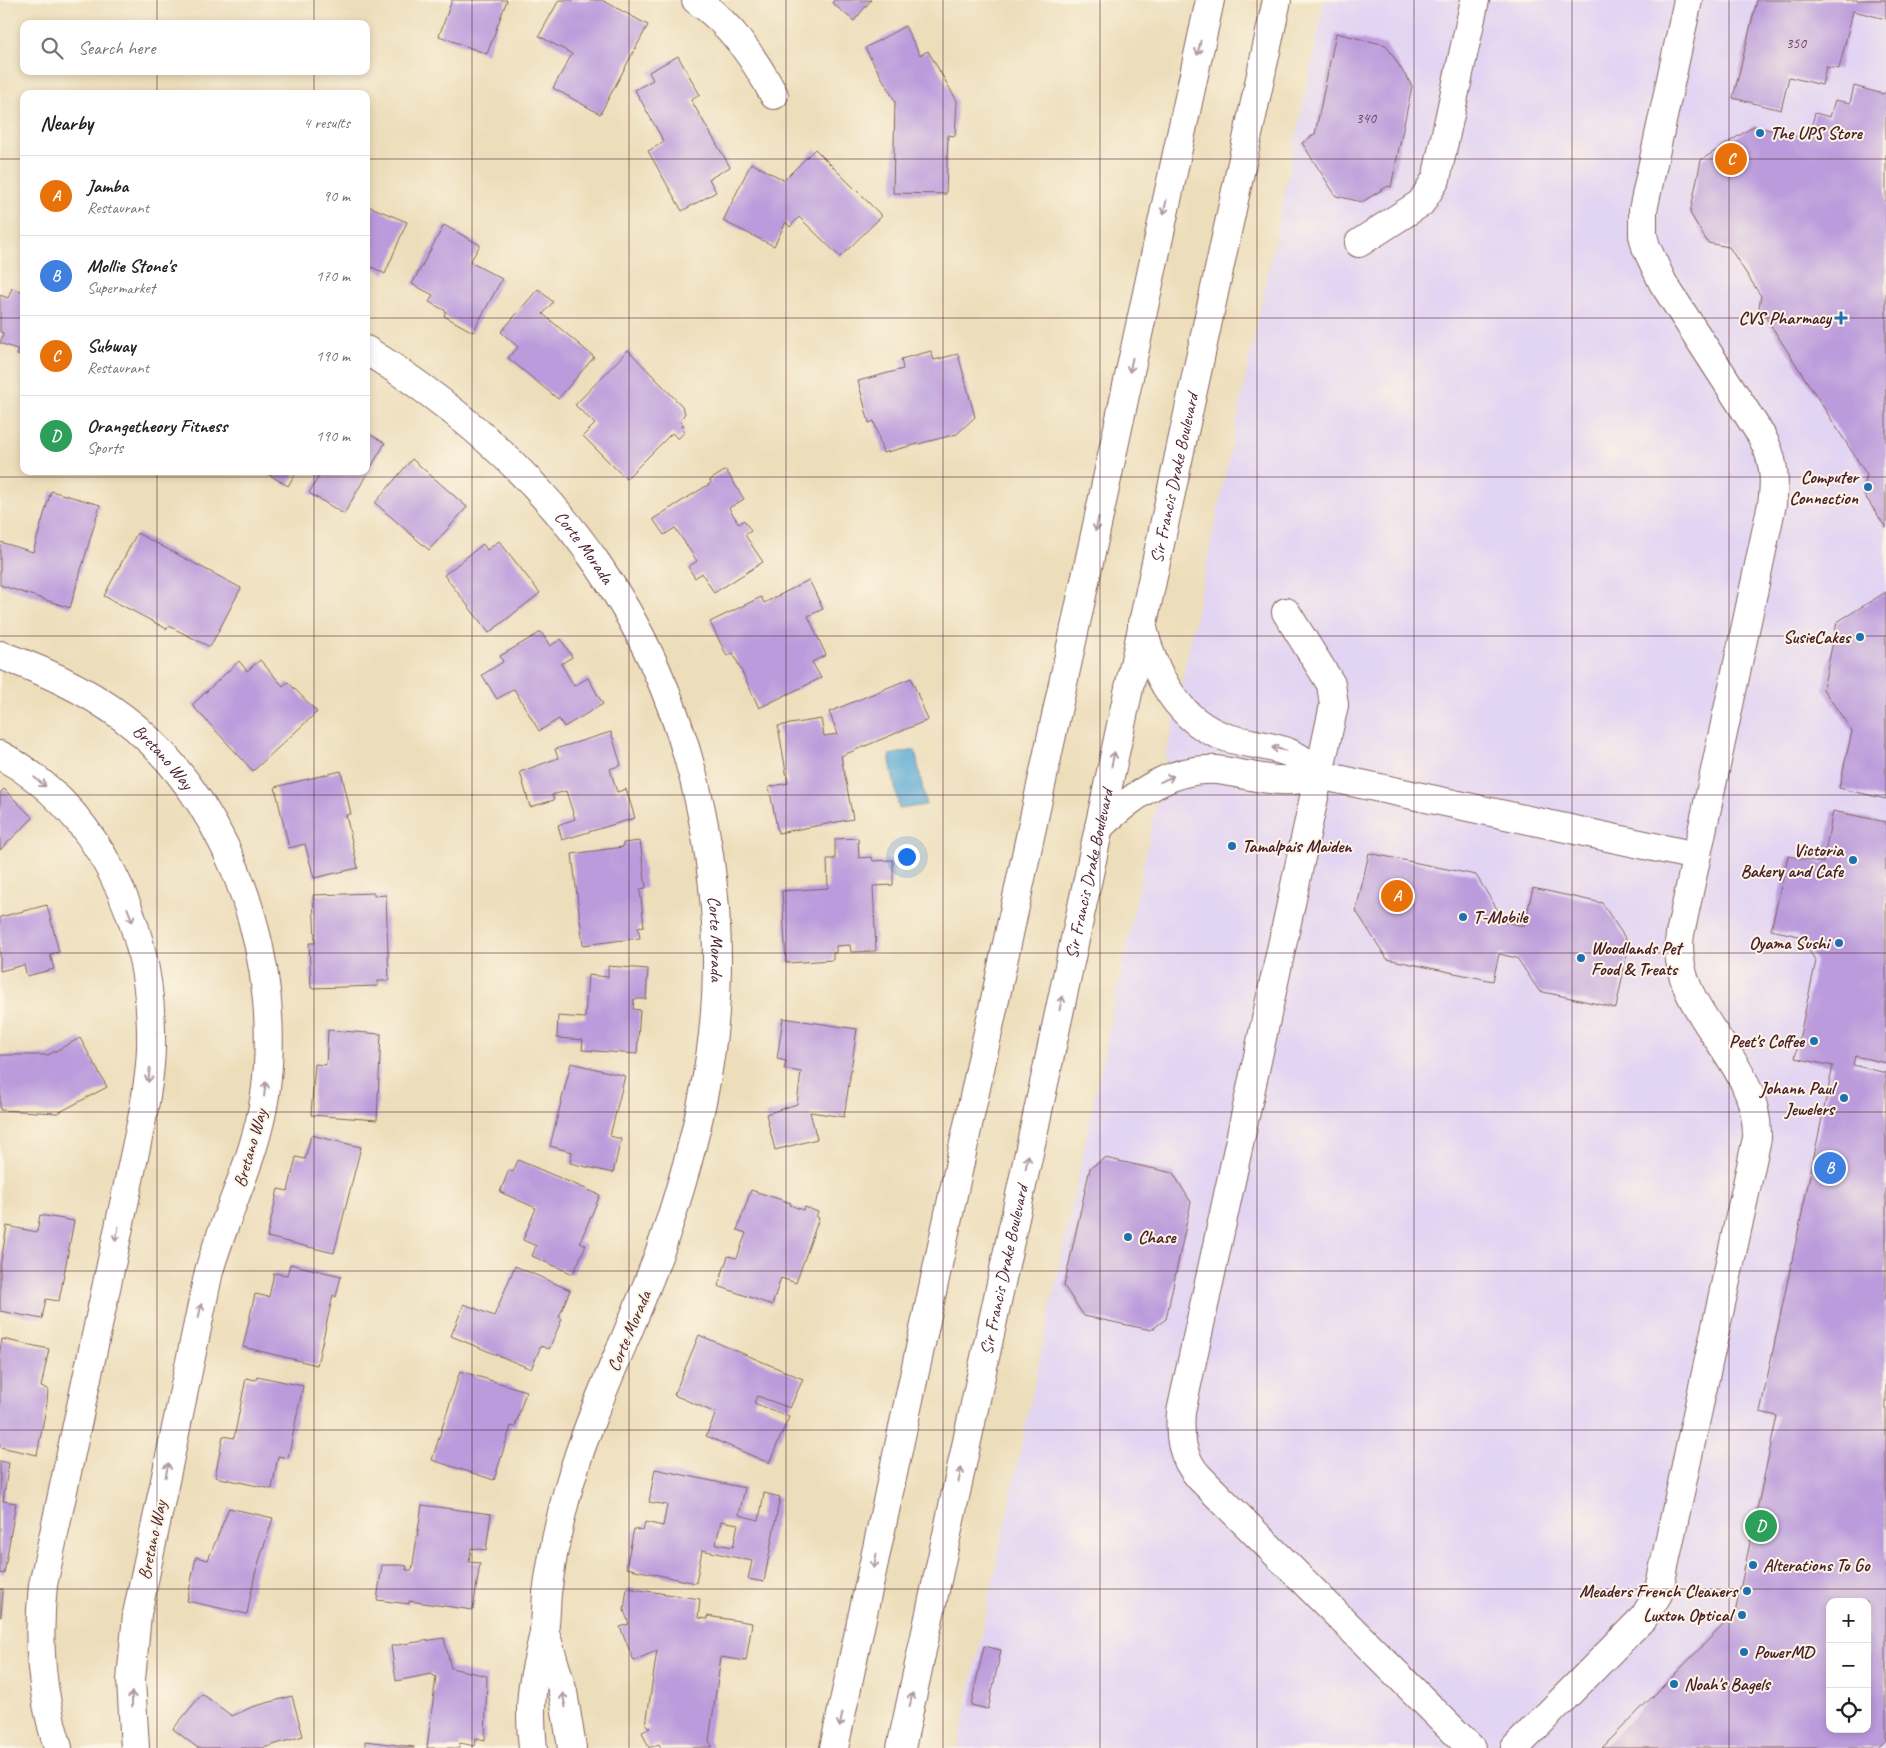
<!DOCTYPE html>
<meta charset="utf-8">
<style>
:root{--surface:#fff;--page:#f2f2f2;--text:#222;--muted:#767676;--line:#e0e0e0;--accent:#1f6fb2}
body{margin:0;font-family:Caveat,sans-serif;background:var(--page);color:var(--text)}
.controls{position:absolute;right:15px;bottom:15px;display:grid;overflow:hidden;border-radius:10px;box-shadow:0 2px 8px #0003}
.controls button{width:45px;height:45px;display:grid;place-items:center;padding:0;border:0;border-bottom:1px solid var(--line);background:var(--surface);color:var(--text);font:25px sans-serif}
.you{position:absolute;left:906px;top:856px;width:18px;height:18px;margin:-12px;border:4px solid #fff;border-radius:50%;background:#1a73e8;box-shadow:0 0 0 8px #1a73e833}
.badge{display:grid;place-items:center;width:32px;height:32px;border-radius:50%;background:var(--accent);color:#fff;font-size:16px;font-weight:700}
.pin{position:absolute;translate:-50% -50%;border:2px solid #fff;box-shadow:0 1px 5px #0006}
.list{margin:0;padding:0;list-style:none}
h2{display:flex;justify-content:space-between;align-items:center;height:65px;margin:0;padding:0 20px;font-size:21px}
h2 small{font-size:16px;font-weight:400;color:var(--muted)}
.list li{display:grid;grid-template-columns:32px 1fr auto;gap:15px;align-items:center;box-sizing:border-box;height:80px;padding:0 20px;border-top:1px solid var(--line)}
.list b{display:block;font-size:19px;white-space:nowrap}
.list p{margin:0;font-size:16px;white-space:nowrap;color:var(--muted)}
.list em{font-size:16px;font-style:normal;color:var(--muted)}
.icon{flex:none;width:28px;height:28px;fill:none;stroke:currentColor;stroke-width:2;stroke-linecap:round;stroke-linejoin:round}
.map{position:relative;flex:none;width:1886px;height:1748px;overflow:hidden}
.search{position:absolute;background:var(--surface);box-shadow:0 2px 8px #0003;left:20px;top:20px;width:350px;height:55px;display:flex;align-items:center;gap:12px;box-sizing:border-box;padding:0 18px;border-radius:10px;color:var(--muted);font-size:19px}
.panel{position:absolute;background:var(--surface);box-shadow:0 2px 8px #0003;left:20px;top:90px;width:350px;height:385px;border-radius:10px}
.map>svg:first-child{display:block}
.built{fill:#e2d4f3;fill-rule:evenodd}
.water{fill:#59a9d3;stroke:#52647f}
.building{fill:#bb9bdc;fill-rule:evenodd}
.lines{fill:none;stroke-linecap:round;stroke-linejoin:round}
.minor-casing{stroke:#83625d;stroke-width:30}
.major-casing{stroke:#83625d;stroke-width:30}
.minor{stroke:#fff;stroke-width:28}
.major{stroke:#fff;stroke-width:28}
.oneway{stroke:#ae9aa0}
.grid{fill:none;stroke:#4a1f2b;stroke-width:1;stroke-opacity:0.55}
.poi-dot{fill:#1f6fb2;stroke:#fcf5e5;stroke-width:2}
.labels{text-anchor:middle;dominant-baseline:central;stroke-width:4;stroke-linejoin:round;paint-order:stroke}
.number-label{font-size:15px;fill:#663e57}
.poi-label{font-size:18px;font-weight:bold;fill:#4a1f2b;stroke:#fcf5e5;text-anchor:end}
.street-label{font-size:18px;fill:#4a1f2b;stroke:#fcf5e5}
</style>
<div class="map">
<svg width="1886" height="1748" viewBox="0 0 1886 1748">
<rect width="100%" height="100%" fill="#fcf5e5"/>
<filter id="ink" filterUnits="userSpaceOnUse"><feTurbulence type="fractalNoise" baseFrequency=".02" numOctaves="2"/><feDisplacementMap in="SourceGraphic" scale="10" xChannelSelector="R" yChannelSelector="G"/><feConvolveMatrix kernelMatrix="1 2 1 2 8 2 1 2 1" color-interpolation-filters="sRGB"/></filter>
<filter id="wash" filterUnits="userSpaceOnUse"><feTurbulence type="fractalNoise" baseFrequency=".0096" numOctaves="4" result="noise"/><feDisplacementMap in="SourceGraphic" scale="20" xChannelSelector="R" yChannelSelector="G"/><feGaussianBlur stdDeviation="1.12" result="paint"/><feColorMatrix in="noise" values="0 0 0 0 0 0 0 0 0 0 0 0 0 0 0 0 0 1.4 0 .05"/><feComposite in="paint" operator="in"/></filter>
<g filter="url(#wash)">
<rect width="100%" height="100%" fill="#eddebb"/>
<path class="built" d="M1325,0H1886V1748H958ZM1830,1602H1867V1729H1830Z"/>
<path class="water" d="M915,750L926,805L899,809L889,755Z"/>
<g id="blocks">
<path class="building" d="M452,0H507L487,54L439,36Z
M559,0H602L648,25L600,114L553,88L572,54L539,36Z
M834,0H871L854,21L832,3Z
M1757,0H1886V19L1853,11L1839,69L1826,67L1822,85L1789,77L1781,110L1733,98Z
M905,26L920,55L928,51L957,101L955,136L948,135L946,194L893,193L895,101L865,48Z
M1336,33L1386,45L1412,86L1391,187L1388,186L1362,202L1336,196L1302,143L1315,134Z
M678,56L700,95L691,100L730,167L709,179L716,192L682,211L648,151L664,142L635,90L653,80L649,72Z
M1854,86L1883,94L1886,92V528L1863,493L1867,475L1759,307L1761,296L1729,247L1708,243L1690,213L1701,160L1754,126L1808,139L1815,113L1830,117L1835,100L1850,103Z
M815,149L882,216L840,257L799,217L790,227L786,222L774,246L723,221L751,163L784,180Z
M366,205L407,222L385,274L366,264Z
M444,225L480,245L470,262L502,279L473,332L444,316L446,311L429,302L433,295L412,284Z
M12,288L24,292V357L17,355L19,350L0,343L3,333L0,332V295L8,298Z
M538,289L553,302L543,314L594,357L558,399L508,358L518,347L501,332Z
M628,350L682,406L685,413L680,421L684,425L681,427L685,431L678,439L672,433L626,479L583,436L595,424L575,405Z
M931,351L934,360L958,354L975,417L957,434L883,453L874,421L869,423L858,381L903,369L901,359Z
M366,432L385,443L344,514L309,493L322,471H366Z
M412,459L467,507L429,550L375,503Z
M726,470L744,499L729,508L739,524L744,520L751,531L745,535L763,562L714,593L702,573L695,578L688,567L697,561L675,528L664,535L653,519L711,483L710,480Z
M263,471H297L288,486Z
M51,491L100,505L70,608L0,585V542L33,552Z
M137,533L241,588L210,647L169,626L167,629L104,596Z
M499,541L540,593L489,633L444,575L483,544L487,550Z
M809,580L823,609L808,616L826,655L812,662L821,678L759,708L733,653L727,656L710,622L761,597L764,603Z
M1886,592V799L1839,788L1852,731L1823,689L1837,622Z
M541,632L550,646L561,639L572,657L561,664L574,686L588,678L603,704L564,727L559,719L539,731L514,689L497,699L482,675L503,662L500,656Z
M260,660L283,686L288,682L317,712L253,771L192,705L239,661L247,671Z
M911,678L928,720L841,756L853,819L778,833L769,787L788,783L778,726L821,719L824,736L838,734L829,712Z
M611,732L621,765L610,769L617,792L626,789L635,818L562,840L558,825L575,819L566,791L552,795L554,800L530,807L520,772L558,758L555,749Z
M341,771L351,814L346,815L358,868L314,878L305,844L289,848L275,787Z
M4,789L33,818L0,850V793Z
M1833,811L1886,822V1063L1855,1056L1853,1065L1886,1073V1740L1878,1748H1602L1735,1613L1777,1416L1760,1412L1833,1066L1795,1058L1816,961L1799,936L1771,930L1788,856L1823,863ZM1830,1602H1867V1729H1830Z
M858,838L859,858L872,857L873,861L893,860V885L873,886L876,951L851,952L850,945L836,946V953H833V960L786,963L782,891L828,888L827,859H835V839Z
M640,841L646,888L640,889L644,926L638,927L640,938L583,945L572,854L623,847V843Z
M1369,853L1476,875L1505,922L1524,926L1533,888L1602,903L1629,944L1616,1008L1539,991L1517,958L1499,954L1493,981L1387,959L1356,911Z
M374,893V896L386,895L389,981H378V986L311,988L309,943H315L313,895Z
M47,905L59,952L50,954L54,969L27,976L24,965L0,971V917Z
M608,966L648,969L646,999H634L633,1009L640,1010L637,1054L582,1050L583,1040L557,1038L558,1016L585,1018L588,975L608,977Z
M783,1018L857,1029L844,1117L810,1112L817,1139L775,1150L766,1114L797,1104L801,1072L784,1069L786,1061L777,1059Z
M328,1030L381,1034L377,1120L311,1115L315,1064L326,1065Z
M80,1038L107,1087L58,1113L0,1110V1055H48Z
M571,1063L625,1076L610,1136L621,1139L613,1173L570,1163L572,1152L550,1146Z
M311,1135L361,1147L334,1253L267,1237L278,1189L288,1191L296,1157L305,1159Z
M1105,1158L1173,1173L1191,1202L1166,1319L1151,1330L1084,1316L1064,1286L1090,1168Z
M518,1160L600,1195L580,1242L586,1245L573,1274L532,1256L536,1246L523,1240L536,1208L500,1192L509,1170L513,1172Z
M751,1190L791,1203L790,1205L803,1210L805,1207L818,1212L816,1216L819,1218L796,1283L781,1278L772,1305L718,1286L728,1256L737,1258L746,1233L737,1230Z
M40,1215L74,1221L59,1301L46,1299L42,1319L0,1311V1267L7,1226L37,1232Z
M290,1264L341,1276L336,1297L333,1295L317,1365L243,1347L255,1294L269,1297L274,1273L287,1275Z
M515,1266L570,1290L559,1317L562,1319L549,1349L541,1346L531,1369L451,1336L464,1304L494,1316Z
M699,1335L803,1379L790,1408L757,1396L754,1403L789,1417L769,1463L706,1436L716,1413L674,1395Z
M2,1339L49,1349L41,1387L48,1389L47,1403L37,1455L0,1447V1350Z
M460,1371L526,1391L515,1427L511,1426L494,1480L432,1460Z
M257,1376L303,1386L288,1458L278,1456L272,1489L215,1477L223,1436L234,1438L246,1378L256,1380Z
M0,1461L9,1463L3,1501L16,1503L4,1574L0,1573Z
M655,1469L745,1488L739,1515L759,1520L764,1493L780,1497L764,1582L748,1579L752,1561L702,1550L696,1583L626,1568L634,1529L643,1531L645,1522L663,1526L667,1505L649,1502ZM721,1521L738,1524L733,1547L716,1544Z
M422,1505L491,1514L486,1550L471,1548L469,1562L480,1563L473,1610L409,1601V1604L377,1600L382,1565H402L407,1566L406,1570H412Z
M229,1508L273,1518L255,1574L247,1614L187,1601L196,1557L208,1560Z
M627,1588L700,1599L698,1618L707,1619V1616L752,1623L746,1661L721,1657L709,1741L713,1747L661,1748L659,1744L649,1748L642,1732L650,1728L646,1725L657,1650L634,1661L620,1627L629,1624L624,1610Z
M0,1589H3L1,1617H0Z
M444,1638L451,1668L487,1676L485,1740L476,1738L475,1746L460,1743L459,1748H427L436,1677L431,1674L396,1681L391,1646Z
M984,1646L1001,1650L988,1709L971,1705Z
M202,1694L232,1716L252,1707L292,1696L303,1736L263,1748H198L173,1729Z
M365,1741L414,1747V1748H365Z"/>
</g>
</g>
<g filter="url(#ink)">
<use href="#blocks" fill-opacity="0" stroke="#83625d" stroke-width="1"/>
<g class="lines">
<defs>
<g id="minor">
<path d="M696,0C731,24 754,58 774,95"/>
<path d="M1359,243L1421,203L1436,179L1475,0"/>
<path id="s1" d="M366,350C557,469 676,631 709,855C719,922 720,990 710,1057C701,1119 684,1180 664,1239C636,1323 593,1401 569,1486C559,1521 552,1557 547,1593C546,1606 546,1619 544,1632C540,1653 534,1672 532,1693C530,1712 531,1730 533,1748"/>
<path d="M1286,612L1331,684L1334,705L1181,1412C1179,1437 1182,1458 1199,1477L1471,1748"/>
<path d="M1142,623C1152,671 1178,723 1228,738C1263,748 1293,744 1319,775"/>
<path id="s2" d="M0,655C49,672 96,694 136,728C236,815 283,965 265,1095C256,1157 226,1212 209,1271L137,1614L131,1680L135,1748"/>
<path d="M0,755C99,809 150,923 151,1033C152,1062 147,1091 142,1119L43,1585C37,1642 41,1693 58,1748"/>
<path d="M1099,827C1132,796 1175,763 1224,771C1260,777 1282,786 1319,775L1696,856"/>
<path d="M544,1629L563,1692L572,1748"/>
<path d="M1515,1748L1644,1617L1658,1594L1757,1138C1759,1055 1669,1014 1680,934L1772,504C1776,478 1774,459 1761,435L1663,283L1646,247L1643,235V210L1688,0"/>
</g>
<g id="major">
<path d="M834,1748L1210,0"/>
<path id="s3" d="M901,1748L1277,0"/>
</g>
</defs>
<use href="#minor" class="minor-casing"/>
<use href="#major" class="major-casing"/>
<use href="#minor" class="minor"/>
<use href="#major" class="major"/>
</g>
<defs><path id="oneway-shaft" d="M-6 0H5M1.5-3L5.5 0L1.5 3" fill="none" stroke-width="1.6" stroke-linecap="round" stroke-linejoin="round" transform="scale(1.25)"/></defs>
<g class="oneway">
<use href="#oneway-shaft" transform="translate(1199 48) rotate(102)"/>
<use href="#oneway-shaft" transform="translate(1165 207) rotate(102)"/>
<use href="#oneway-shaft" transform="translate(1131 365) rotate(102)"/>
<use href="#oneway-shaft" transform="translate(1097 524) rotate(102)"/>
<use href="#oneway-shaft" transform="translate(1279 749) rotate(-166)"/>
<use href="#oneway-shaft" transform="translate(1113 759) rotate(-78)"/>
<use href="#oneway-shaft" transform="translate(1167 779) rotate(-25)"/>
<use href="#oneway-shaft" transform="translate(40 782) rotate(39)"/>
<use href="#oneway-shaft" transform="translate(130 915) rotate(69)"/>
<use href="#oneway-shaft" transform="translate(1061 1003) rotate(-78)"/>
<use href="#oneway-shaft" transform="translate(149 1075) rotate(97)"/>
<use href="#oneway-shaft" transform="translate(265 1089) rotate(-83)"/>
<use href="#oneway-shaft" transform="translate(1027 1162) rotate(-78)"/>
<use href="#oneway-shaft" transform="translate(117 1234) rotate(102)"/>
<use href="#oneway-shaft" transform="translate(200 1311) rotate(-78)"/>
<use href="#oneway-shaft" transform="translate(167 1470) rotate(-78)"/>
<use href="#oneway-shaft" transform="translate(960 1475) rotate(-78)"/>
<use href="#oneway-shaft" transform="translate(875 1561) rotate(102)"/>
<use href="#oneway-shaft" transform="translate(132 1699) rotate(-91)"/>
<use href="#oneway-shaft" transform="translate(564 1700) rotate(-101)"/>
<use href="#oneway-shaft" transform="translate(911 1700) rotate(-78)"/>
<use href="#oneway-shaft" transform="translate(841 1720) rotate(102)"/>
</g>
</g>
<path class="grid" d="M157,0V24M314,0V24M472,0V1748M629,0V1748M786,0V1748M943,0V1748M1100,0V1748M1257,0V1748M1414,0V1748M1572,0V1748M1729,0V1748M157,71V94M314,71V94M0,159H24M366,159H1886M0,318H24M366,318H1886M157,471V1748M314,471V1748M0,477H1886M0,636H1886M0,795H1886M0,953H1886M0,1112H1886M0,1271H1886M0,1430H1886M0,1589H1886"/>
<g class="poi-dot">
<circle cx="1760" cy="133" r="5"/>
<path d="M1838.5 310.5h5v5h5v5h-5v5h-5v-5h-5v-5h5z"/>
<circle cx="1868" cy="487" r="5"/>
<circle cx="1860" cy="637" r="5"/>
<circle cx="1232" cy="846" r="5"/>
<circle cx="1853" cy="860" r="5"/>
<circle cx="1463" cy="917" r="5"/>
<circle cx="1839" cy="943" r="5"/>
<circle cx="1581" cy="958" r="5"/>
<circle cx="1814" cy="1041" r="5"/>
<circle cx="1844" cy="1098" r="5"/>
<circle cx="1128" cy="1237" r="5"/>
<circle cx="1753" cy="1565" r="5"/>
<circle cx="1747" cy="1591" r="5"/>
<circle cx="1742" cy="1615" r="5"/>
<circle cx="1744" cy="1652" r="5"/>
<circle cx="1674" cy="1684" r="5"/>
</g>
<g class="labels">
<g class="number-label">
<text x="1796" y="43">350</text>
<text x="1366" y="118">340</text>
</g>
<g class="poi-label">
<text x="1770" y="133" text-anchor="start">The UPS Store</text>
<text x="1831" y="318">CVS Pharmacy</text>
<text x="1858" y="477">Computer<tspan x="1858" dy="21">Connection</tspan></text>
<text x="1850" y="637">SusieCakes</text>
<text x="1242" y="846" text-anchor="start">Tamalpais Maiden</text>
<text x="1843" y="850">Victoria<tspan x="1843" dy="21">Bakery and Cafe</tspan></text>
<text x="1473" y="917" text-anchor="start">T-Mobile</text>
<text x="1829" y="943">Oyama Sushi</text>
<text x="1591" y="948" text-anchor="start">Woodlands Pet<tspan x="1591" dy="21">Food &amp; Treats</tspan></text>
<text x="1804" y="1041">Peet's Coffee</text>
<text x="1834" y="1088">Johann Paul<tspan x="1834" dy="21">Jewelers</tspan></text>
<text x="1138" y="1237" text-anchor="start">Chase</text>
<text x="1763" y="1565" text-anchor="start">Alterations To Go</text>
<text x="1737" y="1591">Meaders French Cleaners</text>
<text x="1732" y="1615">Luxton Optical</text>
<text x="1754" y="1652" text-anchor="start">PowerMD</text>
<text x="1684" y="1684" text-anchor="start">Noah's Bagels</text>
</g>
<g class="street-label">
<text stroke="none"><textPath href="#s3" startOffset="1299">Sir Francis Drake Boulevard</textPath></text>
<text stroke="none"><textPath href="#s1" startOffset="296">Corte Morada</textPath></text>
<text stroke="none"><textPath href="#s2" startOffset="195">Bretano Way</textPath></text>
<text stroke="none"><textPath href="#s3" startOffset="894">Sir Francis Drake Boulevard</textPath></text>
<text stroke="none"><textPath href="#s1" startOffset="716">Corte Morada</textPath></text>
<text transform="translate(250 1148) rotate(-74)">Bretano Way</text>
<text stroke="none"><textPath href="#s3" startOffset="489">Sir Francis Drake Boulevard</textPath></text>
<text transform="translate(629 1331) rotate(-67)">Corte Morada</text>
<text transform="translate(152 1540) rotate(-78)">Bretano Way</text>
</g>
</g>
</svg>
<div class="controls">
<button>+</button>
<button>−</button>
<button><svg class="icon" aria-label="locate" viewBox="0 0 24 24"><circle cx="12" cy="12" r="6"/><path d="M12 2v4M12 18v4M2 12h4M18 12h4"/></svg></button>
</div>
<div class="you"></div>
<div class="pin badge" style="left:1397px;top:896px;background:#e8710a">A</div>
<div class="pin badge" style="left:1830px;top:1168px;background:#3f7fe0">B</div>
<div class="pin badge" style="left:1731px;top:159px;background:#e8710a">C</div>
<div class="pin badge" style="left:1761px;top:1526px;background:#2e9e5b">D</div>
<div class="search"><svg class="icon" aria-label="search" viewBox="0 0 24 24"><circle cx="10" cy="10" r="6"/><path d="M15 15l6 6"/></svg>Search here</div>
<section class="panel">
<h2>Nearby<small>4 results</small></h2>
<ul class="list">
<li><span class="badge" style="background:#e8710a">A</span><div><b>Jamba</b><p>Restaurant</p></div><em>90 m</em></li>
<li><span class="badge" style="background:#3f7fe0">B</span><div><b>Mollie Stone's</b><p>Supermarket</p></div><em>170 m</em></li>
<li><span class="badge" style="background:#e8710a">C</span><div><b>Subway</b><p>Restaurant</p></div><em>190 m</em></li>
<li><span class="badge" style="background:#2e9e5b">D</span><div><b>Orangetheory Fitness</b><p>Sports</p></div><em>190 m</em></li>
</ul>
</section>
</div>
